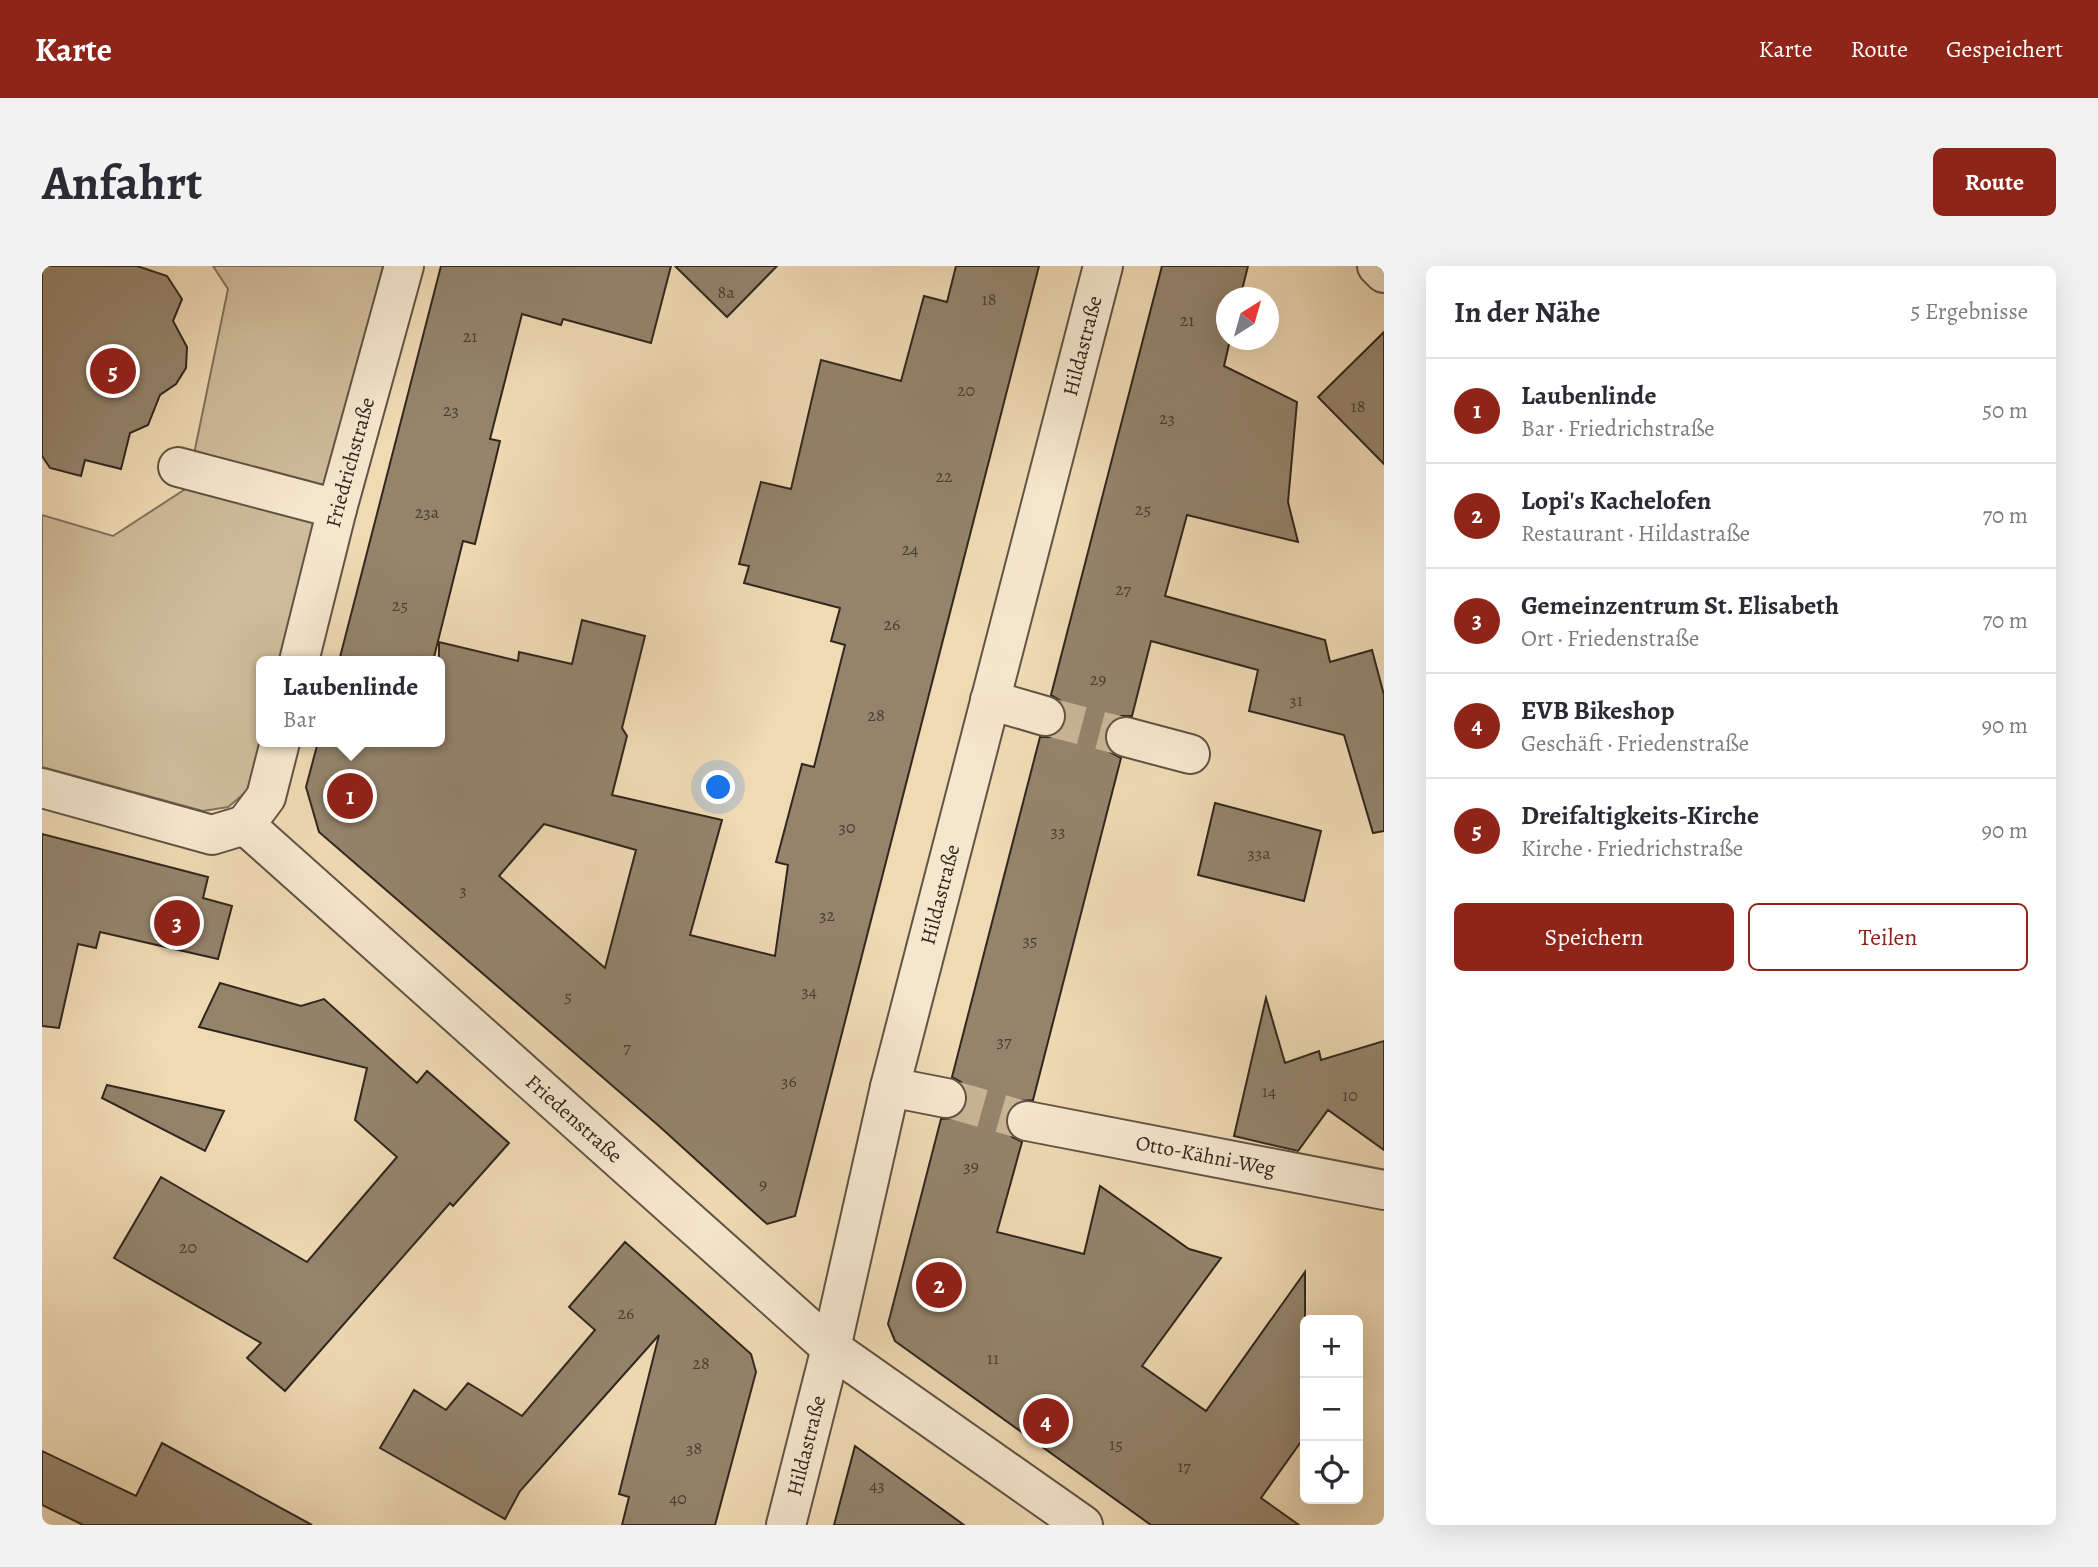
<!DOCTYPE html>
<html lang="de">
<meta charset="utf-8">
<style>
:root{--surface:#fff;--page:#f2f2f3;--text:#2b2b33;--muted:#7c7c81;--line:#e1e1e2;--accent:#8f2418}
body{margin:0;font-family:Alegreya,serif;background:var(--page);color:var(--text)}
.controls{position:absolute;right:21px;bottom:21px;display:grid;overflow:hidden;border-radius:10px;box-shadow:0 7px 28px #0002}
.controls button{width:63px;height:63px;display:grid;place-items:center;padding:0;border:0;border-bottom:2px solid var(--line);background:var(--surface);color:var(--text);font:35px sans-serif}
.compass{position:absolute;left:1174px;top:21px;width:63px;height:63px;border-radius:50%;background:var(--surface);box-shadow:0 7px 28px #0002;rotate:37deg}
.you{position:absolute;left:677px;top:522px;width:24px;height:24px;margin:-18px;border:5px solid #fff;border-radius:50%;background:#1a73e8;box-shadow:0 0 0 10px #1a73e833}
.badge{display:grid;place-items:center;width:46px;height:46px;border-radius:50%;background:var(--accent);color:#fff;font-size:23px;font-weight:700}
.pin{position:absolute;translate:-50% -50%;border:4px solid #fff;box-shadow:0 2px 7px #0006}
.popup{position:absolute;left:214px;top:390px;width:189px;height:91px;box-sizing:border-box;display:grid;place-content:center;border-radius:10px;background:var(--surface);filter:drop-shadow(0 2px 5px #0005);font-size:23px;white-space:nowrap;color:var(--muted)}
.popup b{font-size:26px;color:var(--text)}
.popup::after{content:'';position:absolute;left:50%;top:100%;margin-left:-14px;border:14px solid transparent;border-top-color:var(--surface)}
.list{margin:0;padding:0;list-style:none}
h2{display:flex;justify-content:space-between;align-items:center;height:91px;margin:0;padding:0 28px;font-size:30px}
h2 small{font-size:23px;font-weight:400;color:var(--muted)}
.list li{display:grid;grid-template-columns:46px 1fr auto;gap:21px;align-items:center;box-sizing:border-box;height:105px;padding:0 28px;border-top:2px solid var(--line)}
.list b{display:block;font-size:26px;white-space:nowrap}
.list p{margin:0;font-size:23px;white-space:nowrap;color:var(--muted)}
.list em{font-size:23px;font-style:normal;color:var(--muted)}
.actions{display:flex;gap:14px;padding:21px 28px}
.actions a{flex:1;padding:16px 0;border:2px solid var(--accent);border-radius:10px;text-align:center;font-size:24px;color:var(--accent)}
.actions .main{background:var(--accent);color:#fff}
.icon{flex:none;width:38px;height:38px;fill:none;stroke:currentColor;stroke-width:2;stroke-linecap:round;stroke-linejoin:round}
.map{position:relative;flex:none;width:1342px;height:1259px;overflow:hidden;border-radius:10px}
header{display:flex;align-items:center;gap:42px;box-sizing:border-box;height:98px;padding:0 35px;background:var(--accent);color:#fff}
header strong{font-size:33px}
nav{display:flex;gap:38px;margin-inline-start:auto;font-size:24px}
.intro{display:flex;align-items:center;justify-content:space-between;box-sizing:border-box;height:168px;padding:0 42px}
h1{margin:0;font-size:49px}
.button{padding:18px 32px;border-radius:10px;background:var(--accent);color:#fff;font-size:24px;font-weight:700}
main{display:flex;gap:42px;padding:0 42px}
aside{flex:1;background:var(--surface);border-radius:10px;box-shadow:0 7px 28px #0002}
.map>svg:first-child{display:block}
.green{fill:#cfbc9b;stroke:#80725d;stroke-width:2}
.building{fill:#94846c;stroke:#31271f;stroke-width:2;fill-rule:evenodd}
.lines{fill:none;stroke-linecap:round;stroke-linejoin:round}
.minor-tunnel{stroke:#c9b696;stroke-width:38;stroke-dasharray:38 19;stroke-linecap:butt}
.minor-casing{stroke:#605444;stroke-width:42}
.minor{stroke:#f5e7ce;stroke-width:38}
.labels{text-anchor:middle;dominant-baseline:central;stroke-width:6;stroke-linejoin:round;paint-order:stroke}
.number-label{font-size:18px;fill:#4a3e32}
.street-label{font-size:21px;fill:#31271f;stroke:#f5e7ce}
</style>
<header>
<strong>Karte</strong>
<nav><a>Karte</a><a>Route</a><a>Gespeichert</a></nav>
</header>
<div class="intro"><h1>Anfahrt</h1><a class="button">Route</a></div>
<main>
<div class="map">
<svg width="1342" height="1259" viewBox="0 0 1342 1259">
<rect width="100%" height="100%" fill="#efdab4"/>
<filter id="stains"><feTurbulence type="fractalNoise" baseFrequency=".00286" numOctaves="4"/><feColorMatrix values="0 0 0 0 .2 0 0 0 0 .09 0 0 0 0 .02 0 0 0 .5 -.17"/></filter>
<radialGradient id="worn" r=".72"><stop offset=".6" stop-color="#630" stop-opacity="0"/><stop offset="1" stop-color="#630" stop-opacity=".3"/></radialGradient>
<path class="green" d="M171,0H341L242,395H219V476L210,521L186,541L161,545L0,501V249L71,270L145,222L186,23Z"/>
<path class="building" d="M0,0H95L125,10L140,33L131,55L145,81L144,102L134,118L118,129L106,159L88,167L79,203L43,194L39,210L8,202L0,190Z
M399,0H629L609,77L521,53L519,59L480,48L448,173L458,175L433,278L421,275L391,395H297Z
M633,0H735L685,51Z
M914,0H997L753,950L725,958L617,860L277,566L264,521L276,476H397V376L476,395L477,386L530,398L540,354L603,370L580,462L585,470L570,529L680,554L648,669L733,690L746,599L734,596L760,498L772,501L803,379L789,375L798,342L702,317L707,300L697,298L719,216L749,223L779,94L859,115L882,30L905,36ZM502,558L594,584L563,702L457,610Z
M1120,0H1206L1198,32H1185V74H1188L1182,100L1255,136L1246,236L1256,276L1145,249L1123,330L1283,374L1288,396L1330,384L1342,429V565L1331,567L1302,469L1207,445L1216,404L1109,375L1090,450H1079L1069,455L1063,466V477L1068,486L1079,492L991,834L977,835L969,840L964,850L965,863L970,871L980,876L955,966L1042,988L1058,920L1147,983L1179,992L1100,1100L1164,1145L1263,1006V1170L1219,1232L1257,1259H1109L853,1075L846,1058L899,853L912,852L920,847L925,837L924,824L919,816L910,811L998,471H1008L1018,466L1024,455V445L1019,435L1009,429Z
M1342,66V198L1276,131Z
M1173,537L1279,565L1262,635L1156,609Z
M0,568L166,611L161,632L190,640L176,693L58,666L54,682L36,678L17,762L0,760Z
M178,717L259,740L282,733L375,817L385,805L467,877L411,940L408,937L243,1125L205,1092L219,1077L72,992L119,911L265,996L355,891L313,854L325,802L157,761Z
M1224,732L1243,797L1277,785L1279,794L1342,775V884L1286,844L1256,885L1192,870Z
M65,819L182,845L163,885L60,832Z
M583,976L709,1088L714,1106L673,1259H580L587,1231L577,1228L617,1069L478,1225L463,1253L338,1182L372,1124L404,1144L426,1117L480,1150L553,1064L527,1041Z
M120,1177L270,1259H41L0,1239V1185L94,1230Z
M813,1180L922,1259H792Z"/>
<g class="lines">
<path class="minor-tunnel" d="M1003,450L1084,471
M904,832L985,855"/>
<defs>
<g id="minor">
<path d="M1335,0L1342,7"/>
<path d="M136,201L295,243"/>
<path id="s1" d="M257,395L295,243L362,0"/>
<path d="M948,434L1003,450"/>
<path d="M1084,471L1148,488"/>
<path d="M0,522L170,569L203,559"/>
<path id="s2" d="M203,559L789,1082L1041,1259"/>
<path d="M203,559L224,531L238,476"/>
<path d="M848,821L904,832"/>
<path id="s3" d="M985,855L1342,924"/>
<path id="s4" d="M744,1259L789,1082L848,821L1061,0"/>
</g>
</defs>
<use href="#minor" class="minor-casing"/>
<use href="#minor" class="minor"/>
</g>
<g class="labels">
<g class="number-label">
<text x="684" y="26">8a</text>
<text x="947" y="33">18</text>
<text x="1145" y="54">21</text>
<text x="428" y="70">21</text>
<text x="924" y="124">20</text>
<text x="1316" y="140">18</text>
<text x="409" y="144">23</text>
<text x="1125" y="152">23</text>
<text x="902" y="210">22</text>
<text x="1101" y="243">25</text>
<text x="385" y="246">23a</text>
<text x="868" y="283">24</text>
<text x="1081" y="323">27</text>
<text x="358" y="339">25</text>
<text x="850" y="358">26</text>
<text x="1056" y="413">29</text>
<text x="1254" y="434">31</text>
<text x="834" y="449">28</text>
<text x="805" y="561">30</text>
<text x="1016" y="565">33</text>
<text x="1217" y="587">33a</text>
<text x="421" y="624">3</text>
<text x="785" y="649">32</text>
<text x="988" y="674">35</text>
<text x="767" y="725">34</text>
<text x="526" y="730">5</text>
<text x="962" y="775">37</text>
<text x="585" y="781">7</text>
<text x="747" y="815">36</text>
<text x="1227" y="825">14</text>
<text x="1308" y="829">10</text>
<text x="929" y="900">39</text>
<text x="721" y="918">9</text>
<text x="146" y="981">20</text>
<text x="584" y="1047">26</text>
<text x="951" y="1092">11</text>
<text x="659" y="1097">28</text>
<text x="1074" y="1178">15</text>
<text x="652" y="1182">38</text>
<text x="1142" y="1200">17</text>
<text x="835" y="1219">43</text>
<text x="636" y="1232">40</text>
</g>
<g class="street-label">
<text stroke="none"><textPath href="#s4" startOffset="1216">Hildastraße</textPath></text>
<text stroke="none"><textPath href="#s1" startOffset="205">Friedrichstraße</textPath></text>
<text stroke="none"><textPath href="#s4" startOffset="649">Hildastraße</textPath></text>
<text stroke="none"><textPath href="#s2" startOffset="441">Friedenstraße</textPath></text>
<text stroke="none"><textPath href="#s3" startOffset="182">Otto-Kähni-Weg</textPath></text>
<text stroke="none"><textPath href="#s4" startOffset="82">Hildastraße</textPath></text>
</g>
</g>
<rect width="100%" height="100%" filter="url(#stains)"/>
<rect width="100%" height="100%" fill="url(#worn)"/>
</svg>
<div class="controls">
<button>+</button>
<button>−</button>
<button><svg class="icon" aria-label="locate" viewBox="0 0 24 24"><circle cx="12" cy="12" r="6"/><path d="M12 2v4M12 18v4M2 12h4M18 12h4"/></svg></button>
</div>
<svg class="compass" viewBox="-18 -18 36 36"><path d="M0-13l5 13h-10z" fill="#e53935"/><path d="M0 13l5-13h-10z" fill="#7c7c81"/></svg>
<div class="you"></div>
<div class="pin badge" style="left:308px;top:530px">1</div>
<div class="popup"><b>Laubenlinde</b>Bar</div>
<div class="pin badge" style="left:897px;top:1019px">2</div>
<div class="pin badge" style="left:135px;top:657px">3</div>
<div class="pin badge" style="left:1004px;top:1155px">4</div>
<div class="pin badge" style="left:71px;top:105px">5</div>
</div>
<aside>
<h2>In der Nähe<small>5 Ergebnisse</small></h2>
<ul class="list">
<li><span class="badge">1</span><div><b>Laubenlinde</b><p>Bar · Friedrichstraße</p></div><em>50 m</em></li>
<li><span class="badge">2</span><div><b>Lopi's Kachelofen</b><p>Restaurant · Hildastraße</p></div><em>70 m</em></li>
<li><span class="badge">3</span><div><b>Gemeinzentrum St. Elisabeth</b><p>Ort · Friedenstraße</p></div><em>70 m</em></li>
<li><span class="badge">4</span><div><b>EVB Bikeshop</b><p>Geschäft · Friedenstraße</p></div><em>90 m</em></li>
<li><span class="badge">5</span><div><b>Dreifaltigkeits-Kirche</b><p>Kirche · Friedrichstraße</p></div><em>90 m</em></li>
</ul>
<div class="actions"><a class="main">Speichern</a><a>Teilen</a></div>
</aside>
</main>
